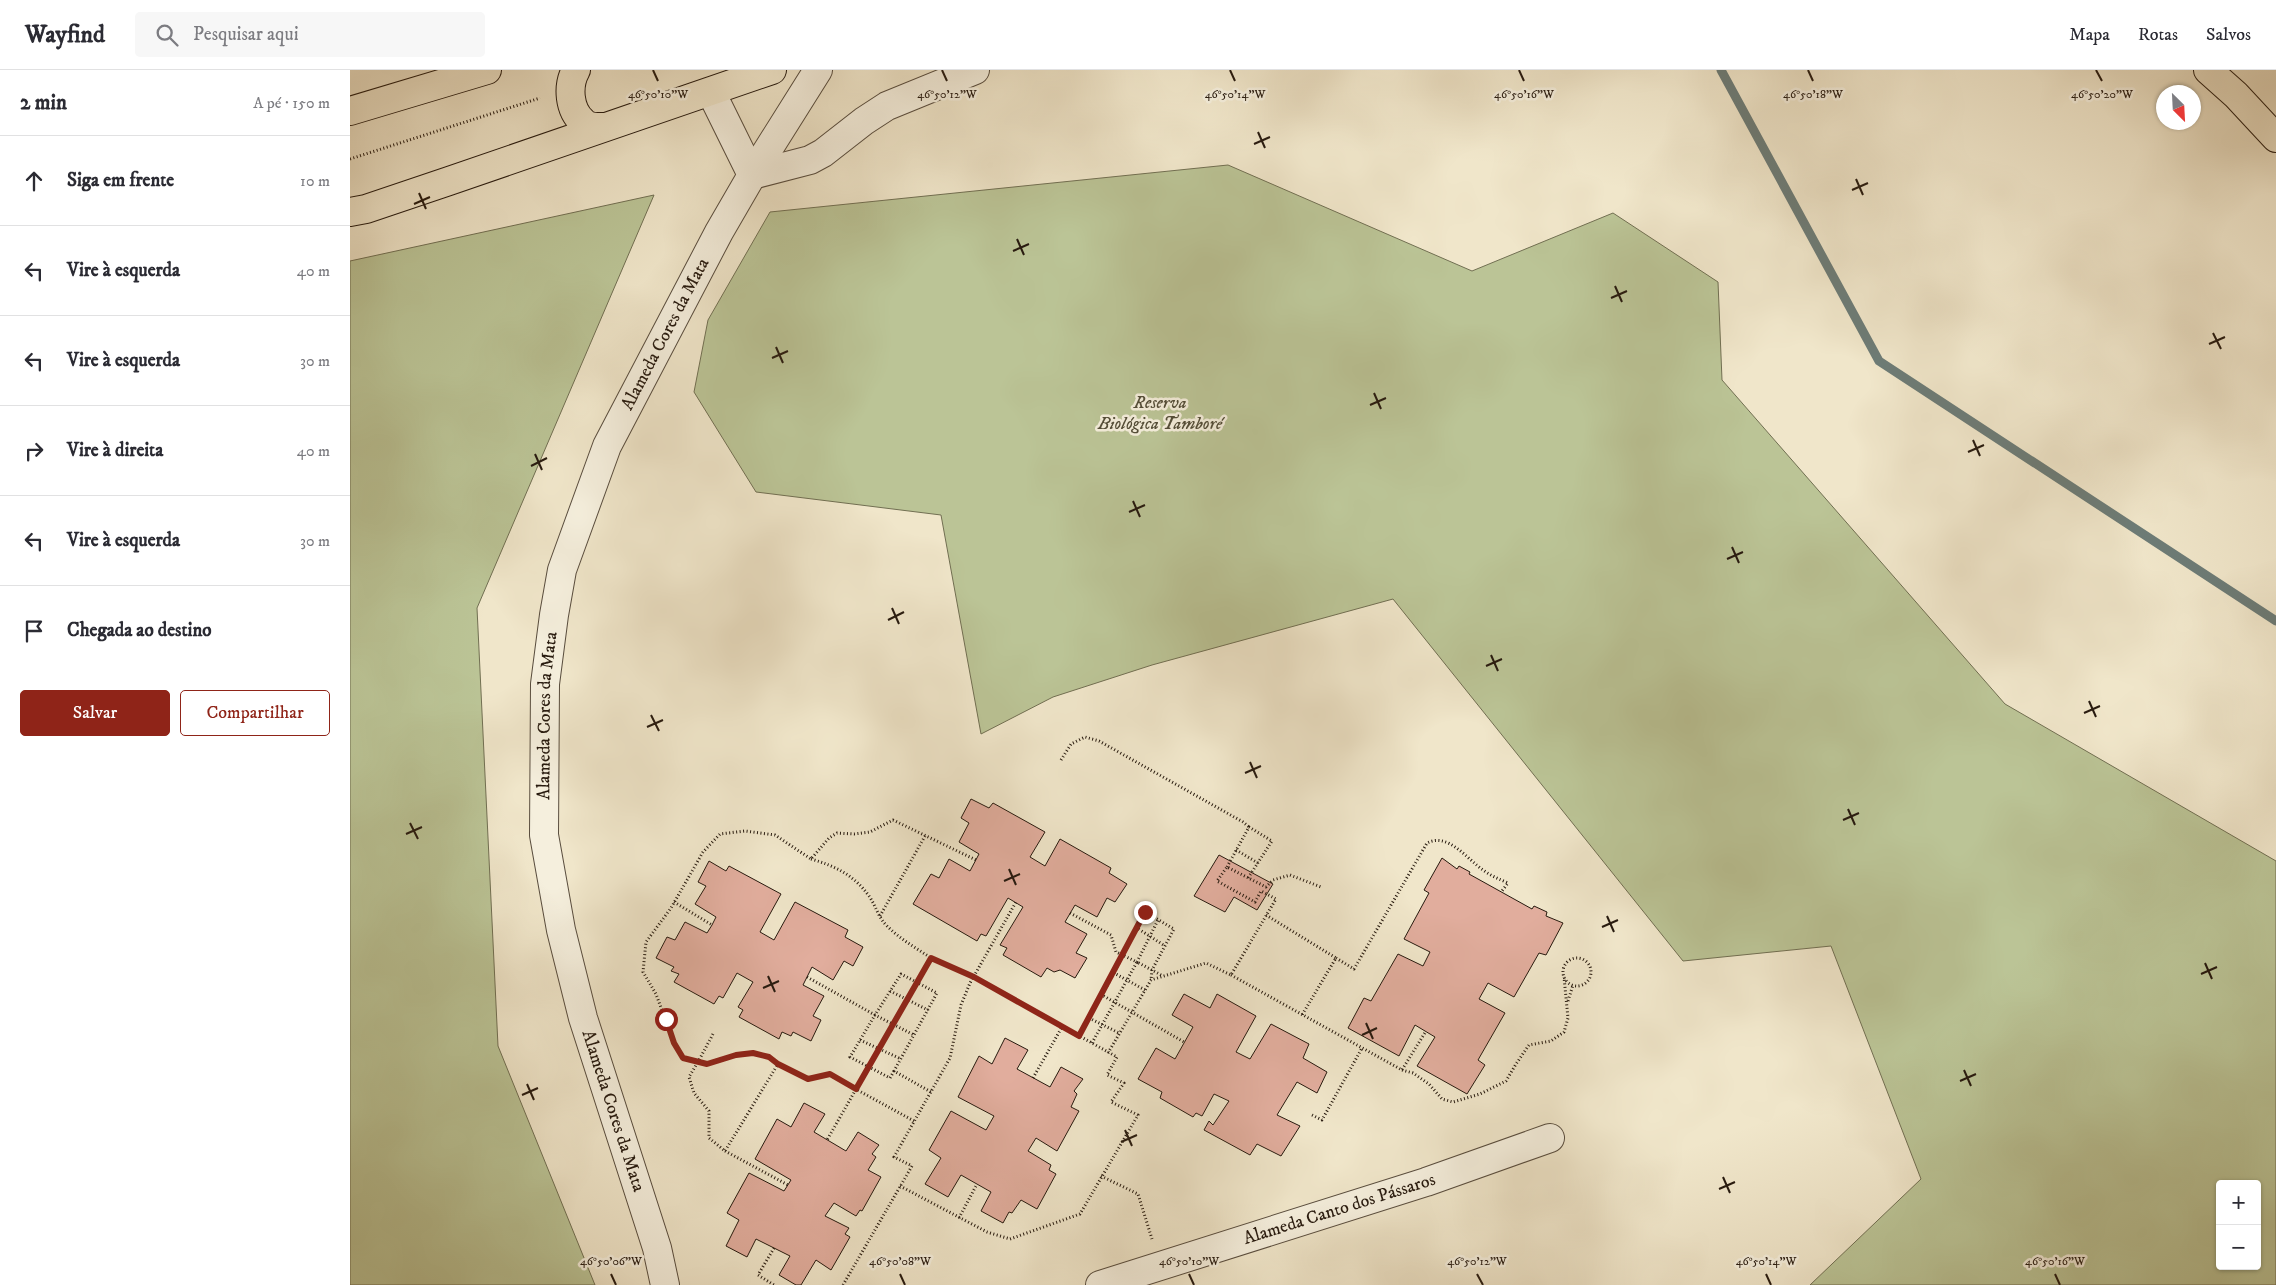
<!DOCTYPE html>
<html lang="pt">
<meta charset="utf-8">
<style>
:root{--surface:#fff;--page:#f7f7f7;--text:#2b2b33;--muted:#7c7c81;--line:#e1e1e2;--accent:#8f2418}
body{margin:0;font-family:"IM FELL DW Pica",serif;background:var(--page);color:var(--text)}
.controls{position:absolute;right:15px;bottom:15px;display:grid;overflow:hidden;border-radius:5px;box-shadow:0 1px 4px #0004}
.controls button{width:45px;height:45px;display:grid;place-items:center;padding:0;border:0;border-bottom:1px solid var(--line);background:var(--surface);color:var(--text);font:25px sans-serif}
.compass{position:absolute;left:1806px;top:15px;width:45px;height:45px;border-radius:50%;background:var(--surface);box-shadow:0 1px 4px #0004;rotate:156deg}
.stop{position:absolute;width:15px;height:15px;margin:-11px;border:4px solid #8f2418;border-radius:50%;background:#fff}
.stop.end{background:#8f2418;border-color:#fff;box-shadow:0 1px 5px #0008}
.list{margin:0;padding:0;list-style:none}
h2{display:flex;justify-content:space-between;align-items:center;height:65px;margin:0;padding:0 20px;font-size:21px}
h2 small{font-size:16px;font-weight:400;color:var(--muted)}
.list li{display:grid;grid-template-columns:32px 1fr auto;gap:15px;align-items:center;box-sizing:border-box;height:90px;padding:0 20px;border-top:1px solid var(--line)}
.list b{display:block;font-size:19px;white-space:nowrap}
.list em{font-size:16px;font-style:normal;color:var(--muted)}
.actions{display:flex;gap:10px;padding:15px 20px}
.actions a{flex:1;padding:11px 0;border:1px solid var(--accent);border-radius:5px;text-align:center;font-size:18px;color:var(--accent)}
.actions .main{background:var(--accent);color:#fff}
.icon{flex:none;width:28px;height:28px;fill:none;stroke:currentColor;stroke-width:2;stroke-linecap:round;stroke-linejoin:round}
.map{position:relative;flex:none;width:1926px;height:1215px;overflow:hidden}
header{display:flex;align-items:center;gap:30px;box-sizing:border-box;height:70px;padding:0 25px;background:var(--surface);border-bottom:1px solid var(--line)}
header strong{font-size:24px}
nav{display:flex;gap:28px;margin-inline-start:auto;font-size:18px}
.search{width:350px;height:45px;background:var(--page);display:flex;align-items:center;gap:12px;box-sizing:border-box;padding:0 18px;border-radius:5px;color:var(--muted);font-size:19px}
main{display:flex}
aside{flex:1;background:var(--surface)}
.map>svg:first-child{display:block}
.green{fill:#bbc496;stroke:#716f52;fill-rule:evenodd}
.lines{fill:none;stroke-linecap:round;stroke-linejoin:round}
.stream{stroke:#6d7c77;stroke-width:9}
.building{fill:#e1ad9d;stroke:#271a0f}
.minor-casing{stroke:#594d3e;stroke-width:30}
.major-casing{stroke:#271a0f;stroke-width:30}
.path{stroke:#271a0f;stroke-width:3;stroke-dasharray:1 2.5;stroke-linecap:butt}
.minor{stroke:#f5efdd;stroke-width:28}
.major{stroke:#f0e6ca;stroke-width:28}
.route{stroke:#8f2418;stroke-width:6}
.ticks{fill:none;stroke:#271a0f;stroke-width:2}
.labels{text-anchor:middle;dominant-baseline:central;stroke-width:5;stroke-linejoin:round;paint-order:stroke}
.street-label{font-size:18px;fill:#271a0f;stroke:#f5efdd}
.park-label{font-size:18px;font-style:italic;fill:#534d38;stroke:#f5efdd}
.ticks-label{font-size:12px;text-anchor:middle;fill:#271a0f;stroke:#f5efdd;stroke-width:5;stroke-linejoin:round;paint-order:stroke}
</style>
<header>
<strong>Wayfind</strong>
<div class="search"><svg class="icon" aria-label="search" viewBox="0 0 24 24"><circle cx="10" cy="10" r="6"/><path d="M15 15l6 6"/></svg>Pesquisar aqui</div>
<nav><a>Mapa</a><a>Rotas</a><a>Salvos</a></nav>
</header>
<main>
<aside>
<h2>2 min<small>A pé · 150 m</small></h2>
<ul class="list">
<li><svg class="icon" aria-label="ahead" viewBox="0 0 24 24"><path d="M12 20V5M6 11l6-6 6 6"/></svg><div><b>Siga em frente</b></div><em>10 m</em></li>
<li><svg class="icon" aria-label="left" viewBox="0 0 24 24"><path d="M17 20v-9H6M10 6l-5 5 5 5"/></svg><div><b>Vire à esquerda</b></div><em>40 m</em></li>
<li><svg class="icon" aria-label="left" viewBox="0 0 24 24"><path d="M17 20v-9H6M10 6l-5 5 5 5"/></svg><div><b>Vire à esquerda</b></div><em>30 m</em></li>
<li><svg class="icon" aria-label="right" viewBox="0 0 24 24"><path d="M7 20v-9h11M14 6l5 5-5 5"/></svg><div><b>Vire à direita</b></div><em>40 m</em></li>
<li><svg class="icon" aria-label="left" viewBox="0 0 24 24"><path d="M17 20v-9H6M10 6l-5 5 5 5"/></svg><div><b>Vire à esquerda</b></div><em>30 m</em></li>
<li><svg class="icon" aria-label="arrive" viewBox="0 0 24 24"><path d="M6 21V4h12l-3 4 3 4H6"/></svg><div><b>Chegada ao destino</b></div></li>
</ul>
<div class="actions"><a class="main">Salvar</a><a>Compartilhar</a></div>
</aside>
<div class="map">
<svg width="1926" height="1215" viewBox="0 0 1926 1215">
<rect width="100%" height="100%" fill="#f0e6ca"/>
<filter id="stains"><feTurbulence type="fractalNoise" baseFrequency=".004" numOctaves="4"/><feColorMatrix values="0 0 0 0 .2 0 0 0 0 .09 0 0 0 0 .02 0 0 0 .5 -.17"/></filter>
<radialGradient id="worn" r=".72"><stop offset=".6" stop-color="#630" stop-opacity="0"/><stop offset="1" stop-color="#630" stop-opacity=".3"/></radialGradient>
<path class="green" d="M878,95L1122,201L1263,143L1368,212L1372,310L1655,634L1926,791V1215H1460L1571,1109L1481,876L1333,891L1043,529L802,595L703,627L631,664L591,445L406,422L344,322L358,250L420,142ZM1870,1114H1907V1196H1870Z
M304,125L127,538L148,976L245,1215H0V191Z"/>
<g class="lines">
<path class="stream" d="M1371,0L1529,291L1926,551"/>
</g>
<path class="building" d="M621,729L639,738L643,733L695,762L680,787L695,796L710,769L761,798L759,803L777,814L765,832L757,828L747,847L725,835L715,852L737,864L726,883L737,888L725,908L710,900L704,902L697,898L691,907L653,885L657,878L650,875L673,837L658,828L636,866L631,864L627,871L563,834L581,804L589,808L599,789L620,801L629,784L609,772L619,753L611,748Z
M869,785L923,814L907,840L884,827L875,842L844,826Z
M1092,788L1107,799L1109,796L1120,802L1119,804L1182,839L1184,836L1197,842L1196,846L1213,853L1196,885L1189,883L1164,927L1138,913L1129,929L1155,943L1128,990L1135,995L1117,1024L1067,996L1085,967L1065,955L1049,986L998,958L1014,928L1021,931L1048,884L1073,896L1080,882L1054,869L1079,823L1074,820Z
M359,791L376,801L379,796L431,824L410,862L424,870L445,832L498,860L495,867L513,877L503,896L494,891L483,910L462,897L453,915L474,926L463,946L471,950L461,971L443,962L441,966L432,962L429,969L389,947L393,940L388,937L403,912L387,903L373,928L369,926L364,934L324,912L329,904L321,901L324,897L306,888L317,867L325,870L335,852L357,863L362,855L366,847L345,834L356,816L348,812Z
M834,924L860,938L867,924L906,946L886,982L900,989L921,954L959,974L953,988L977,1002L967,1023L947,1012L927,1045L950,1056L931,1086L907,1074L900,1085L854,1060L859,1051L863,1055L879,1031L864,1024L852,1046L846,1043L843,1047L810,1028L812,1022L788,1009L806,978L825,989L843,957L822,945Z
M655,968L678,980L667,999L700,1017L711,997L733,1009L724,1021L727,1024L721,1037L729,1041L707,1081L686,1068L678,1081L701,1095L699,1100L706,1104L687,1139L671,1130L662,1143L659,1142L653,1153L631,1141L641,1122L611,1105L598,1127L575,1114L591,1088L579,1080L601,1041L636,1060L644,1046L608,1027L629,986L642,994Z
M454,1033L475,1044L464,1062L496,1081L508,1062L529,1075L522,1084L526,1087L518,1100L531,1107L512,1141L510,1140L506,1146L484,1133L475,1146L499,1158L495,1164L500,1167L481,1200L466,1190L451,1215H446L429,1205L440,1186L406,1169L397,1187L376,1176L389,1150L377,1143L399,1103L434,1121L441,1110L405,1089L427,1049L441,1057Z"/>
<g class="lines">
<defs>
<g id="minor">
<path d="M361,22L402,105"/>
<path d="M402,105L460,90L473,83L514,51L537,36L625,0"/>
<path id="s1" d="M315,1215L307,1178L233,948L211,860L194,765L195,614L204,545L212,500L257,376L369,162L402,105L468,0"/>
<path id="s2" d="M750,1215L1076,1112L1200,1068"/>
</g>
<path id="major" d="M226,0C217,16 219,40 233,52C239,58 248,57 256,57
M1858,0L1886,25L1926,68
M0,41L137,0
M0,142L16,139L99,111L422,0"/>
</defs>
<use href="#minor" class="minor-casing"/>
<use href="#major" class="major-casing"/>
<path class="path" d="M0,89L190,28
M711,690L721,674L735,667L749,671L893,752L899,757
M886,780L908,793
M461,789C485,796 504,805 519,826C526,836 528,847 537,856C550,869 566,878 581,888L477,1070
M877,797L899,757L922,771L898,808
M324,832L362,855
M720,843L761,865L766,882L787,892L808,850
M916,845L986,888L952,945
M530,846L575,766
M787,858L795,842L824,859L802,900L801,910
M986,888L1004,899L1077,773C1098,762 1117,789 1133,800C1141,806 1149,809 1158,813L1152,821
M1213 902a14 14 0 1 1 28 0a14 14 0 1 1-28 0Z
M764,903L787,858L815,876
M881,905L1052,1000L1076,961
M457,907L525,945L551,904L587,923L544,1001L581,1022
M540,921L578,940
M752,925L764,903L795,920
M1218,931L1223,915
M739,948L769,963
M363,964L348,992C358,994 362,992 371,989C391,982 411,980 428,994
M729,966L752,925L834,972
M510,970L551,989
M742,973L787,892L813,906
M758,983L801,910L856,893L881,905L926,829L911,821L905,832L867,811L877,797L916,817L923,810L940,805L971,817
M1052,1000L1063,1003L1079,1014L1092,1029L1103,1032L1130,1024L1156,1011L1166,994L1179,975L1201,971L1214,962L1218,948L1214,907
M544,1001L540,1008L500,987L525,945L564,965
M683,1008L712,957
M962,1045L972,1050L1012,978
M564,1051L480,1005L458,1009L428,994L375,1081L359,1068V1041L344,1023L339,1007L348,992L333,988L324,973L306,924L293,902L296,872L321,838L353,782L370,764L395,761L425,765L461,789L479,768L487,763L504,764L520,762L543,750L626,790
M375,1081L438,1115
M751,1106L788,1124L802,1169
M550,1116L637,1162L660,1169L730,1144L788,1045L761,1032L774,1013L757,1005L767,987L624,907L581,888
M609,1148L627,1114
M424,1178L408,1205L424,1215
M493,1215L562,1096L544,1087L600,988L611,935L620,913L666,832"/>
<use href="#minor" class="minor"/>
<use href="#major" class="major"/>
</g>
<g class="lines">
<path class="route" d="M316,949L324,973L333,988L357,994L386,985L403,983L419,987L428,994L458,1009L480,1004L506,1019L581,888L624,907L729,966L795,842"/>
</g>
<path class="ticks" d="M303,0L308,11M592,0L597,11M880,0L885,11M1169,0L1174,11M1458,0L1463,11M1746,0L1752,11M908,62L915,78M904,74L920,67M1506,109L1513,125M1502,120L1518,113M69,123L76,139M64,134L80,127M667,169L674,185M663,181L679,174M1265,216L1272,232M1261,228L1277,221M1863,263L1871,279M1859,274L1875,267M426,277L433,293M422,288L438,281M1024,323L1031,339M1020,335L1036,328M1623,370L1630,386M1618,382L1634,375M185,384L192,400M181,396L197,388M783,431L790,447M779,442L795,435M1382,477L1389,493M1377,489L1393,482M542,538L549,554M538,550L554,542M1141,585L1148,601M1136,596L1152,589M1739,631L1746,647M1734,643L1750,636M301,645L309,661M297,657L313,650M900,692L907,708M895,703L911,696M1498,739L1505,755M1493,750L1509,743M60,753L68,769M56,764L72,757M659,799L666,815M654,811L670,804M1257,846L1264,862M1252,857L1268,850M1855,893L1862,909M1851,904L1867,897M418,906L425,922M413,918L429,911M1016,953L1023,969M1012,965L1027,958M1614,1000L1621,1016M1610,1011L1626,1004M177,1014L184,1030M172,1025L188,1018M775,1060L782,1076M771,1072L787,1065M1373,1107L1380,1123M1369,1119L1385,1112M261,1204L266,1215M550,1204L555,1215M839,1204L844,1215M1127,1204L1133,1215M1416,1204L1421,1215M1705,1204L1710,1215"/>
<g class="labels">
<g class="street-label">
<text stroke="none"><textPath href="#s1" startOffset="991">Alameda Cores da Mata</textPath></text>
<text stroke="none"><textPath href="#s1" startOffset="586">Alameda Cores da Mata</textPath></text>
<text transform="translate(263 1041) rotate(72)">Alameda Cores da Mata</text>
<text stroke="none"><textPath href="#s2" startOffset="251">Alameda Canto dos Pássaros</textPath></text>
</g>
<g class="park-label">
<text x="810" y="333">Reserva<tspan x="810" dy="21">Biológica Tamboré</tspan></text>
</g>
</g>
<g class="ticks-label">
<text x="308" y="28">46°50'10"W</text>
<text x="597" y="28">46°50'12"W</text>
<text x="885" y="28">46°50'14"W</text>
<text x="1174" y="28">46°50'16"W</text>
<text x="1463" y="28">46°50'18"W</text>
<text x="1752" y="28">46°50'20"W</text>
<text x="261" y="1195">46°50'06"W</text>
<text x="550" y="1195">46°50'08"W</text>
<text x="839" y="1195">46°50'10"W</text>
<text x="1127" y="1195">46°50'12"W</text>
<text x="1416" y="1195">46°50'14"W</text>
<text x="1705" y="1195">46°50'16"W</text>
</g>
<rect width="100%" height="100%" filter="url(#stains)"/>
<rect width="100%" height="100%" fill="url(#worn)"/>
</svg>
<div class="controls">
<button>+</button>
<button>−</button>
</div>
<svg class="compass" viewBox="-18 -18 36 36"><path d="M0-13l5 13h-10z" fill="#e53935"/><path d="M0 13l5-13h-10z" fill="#7c7c81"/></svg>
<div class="stop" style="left:316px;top:949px"></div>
<div class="stop end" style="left:795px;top:842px"></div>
</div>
</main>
